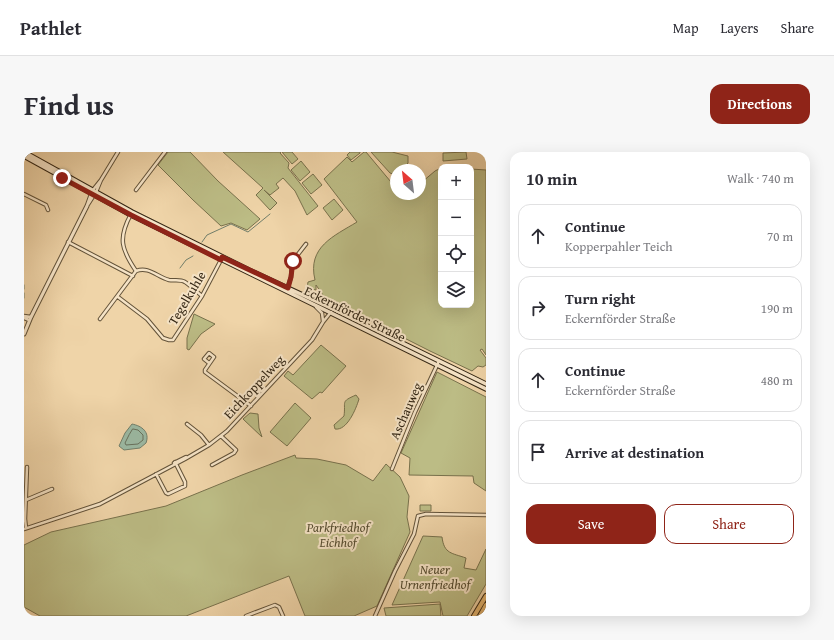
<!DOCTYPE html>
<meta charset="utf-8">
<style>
:root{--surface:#fff;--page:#f7f7f7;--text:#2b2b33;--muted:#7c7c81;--line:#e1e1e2;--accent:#8f2418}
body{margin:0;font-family:"Gentium Book Plus",serif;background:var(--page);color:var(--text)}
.controls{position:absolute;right:12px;top:12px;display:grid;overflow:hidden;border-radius:8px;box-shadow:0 4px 16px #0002}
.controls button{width:36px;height:36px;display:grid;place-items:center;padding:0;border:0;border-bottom:1px solid var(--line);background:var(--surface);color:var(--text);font:20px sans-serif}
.compass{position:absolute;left:366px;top:12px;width:36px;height:36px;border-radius:50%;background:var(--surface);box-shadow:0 4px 16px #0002;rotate:332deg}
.stop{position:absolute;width:12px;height:12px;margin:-9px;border:3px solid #8f2418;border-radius:50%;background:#fff}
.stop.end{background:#8f2418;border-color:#fff;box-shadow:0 1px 4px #0008}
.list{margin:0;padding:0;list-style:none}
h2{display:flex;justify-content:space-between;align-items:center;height:52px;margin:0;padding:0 16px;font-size:17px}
h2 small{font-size:13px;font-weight:400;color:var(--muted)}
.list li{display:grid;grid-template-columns:26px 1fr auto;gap:12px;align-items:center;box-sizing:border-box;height:64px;margin:0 8px 8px;padding:0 8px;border:1px solid var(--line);border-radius:12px}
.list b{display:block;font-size:15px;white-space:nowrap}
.list p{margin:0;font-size:13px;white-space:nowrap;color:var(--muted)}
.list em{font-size:13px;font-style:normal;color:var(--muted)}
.actions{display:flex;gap:8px;padding:12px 16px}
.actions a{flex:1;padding:9px 0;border:1px solid var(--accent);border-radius:12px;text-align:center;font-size:14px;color:var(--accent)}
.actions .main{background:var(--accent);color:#fff}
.icon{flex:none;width:22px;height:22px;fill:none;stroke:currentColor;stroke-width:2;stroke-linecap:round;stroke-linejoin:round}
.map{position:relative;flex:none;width:462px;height:464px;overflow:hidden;border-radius:12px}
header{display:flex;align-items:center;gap:24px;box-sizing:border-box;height:56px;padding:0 20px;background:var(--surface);border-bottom:1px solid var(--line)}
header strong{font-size:19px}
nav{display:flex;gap:22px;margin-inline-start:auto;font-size:14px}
.intro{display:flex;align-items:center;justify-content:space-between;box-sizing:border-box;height:96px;padding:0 24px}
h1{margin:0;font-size:28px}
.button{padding:10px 18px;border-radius:12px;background:var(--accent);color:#fff;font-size:14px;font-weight:700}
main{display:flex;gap:24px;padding:0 24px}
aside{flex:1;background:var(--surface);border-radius:12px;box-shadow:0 4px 16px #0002}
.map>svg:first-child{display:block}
.green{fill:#bcbc85;stroke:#78714c}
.water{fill:#9bb9a3;stroke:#717e6a}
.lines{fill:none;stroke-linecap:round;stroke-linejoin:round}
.shore{stroke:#67705c;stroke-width:1}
.stream{stroke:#717e6a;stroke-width:1}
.minor-casing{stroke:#625239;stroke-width:4.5}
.tertiary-casing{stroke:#625239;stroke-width:5}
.secondary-casing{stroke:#332614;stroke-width:5.5}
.trunk-casing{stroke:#332614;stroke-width:6}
.minor{stroke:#f5e3c6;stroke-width:2.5}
.tertiary{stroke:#f5e3c6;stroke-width:3}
.secondary{stroke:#f5e3c6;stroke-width:3.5}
.trunk{stroke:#e8ba74;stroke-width:4}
.route{stroke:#8f2418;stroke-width:5}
.labels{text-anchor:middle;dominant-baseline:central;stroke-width:4;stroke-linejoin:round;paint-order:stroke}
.street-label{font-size:13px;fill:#332614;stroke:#f5e3c6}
.park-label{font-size:13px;font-style:italic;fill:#554c30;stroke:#f5e3c6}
</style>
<header>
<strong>Pathlet</strong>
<nav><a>Map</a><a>Layers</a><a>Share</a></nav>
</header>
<div class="intro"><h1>Find us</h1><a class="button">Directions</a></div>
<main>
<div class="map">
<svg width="462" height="464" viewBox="0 0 462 464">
<rect width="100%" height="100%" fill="#efd4a8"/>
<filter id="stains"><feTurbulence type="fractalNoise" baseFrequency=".005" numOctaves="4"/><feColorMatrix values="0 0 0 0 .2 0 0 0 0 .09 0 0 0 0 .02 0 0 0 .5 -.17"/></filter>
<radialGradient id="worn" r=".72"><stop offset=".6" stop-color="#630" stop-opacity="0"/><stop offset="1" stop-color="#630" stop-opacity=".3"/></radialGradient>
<path class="green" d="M144,0H166L194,29L236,67L223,78L207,71L197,74L169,48L134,13Z
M199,0H257L256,1L265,11L264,16L294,54L283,63L271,39L259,26L252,32L255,36L246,43L240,38L253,51L246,58L232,43L239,36Z
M258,0H268L274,7L268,12Z
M326,0H336V1L327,8L323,3Z
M340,0H342L372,36V42H377L378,43L381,42H396V28L398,30L411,19L417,16V153H447V17L462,18V203L458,197L456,198L462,206V213L459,215L454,214L448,219L406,199L301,146L292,133V138L283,136L284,130L291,128C283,95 310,84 333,70L300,27L323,5L328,10Z
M347,0H368L384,4V11L378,18H372V23L366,21Z
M442,0L443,7L419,9V1Z
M277,9L286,20L276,29L267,18Z
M289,22L298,33L287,42L278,31Z
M310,47L319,58L308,68L299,56Z
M170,162L191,172L177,182L165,198L163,197V186Z
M297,193L322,214L298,241L296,240L288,247L260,224L264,219L269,223Z
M413,220L462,245V339L450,331L449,324L385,323L386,306L377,301Z
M332,243L335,247C332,257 323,279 311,277L310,273L320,264C322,249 316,250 332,243Z
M271,251L287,266L263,294L246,280Z
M226,261L234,262L235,276L238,285L219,267Z
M271,303L272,306L293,307L322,313L349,329L362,312L376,325L385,344L383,365L386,380L353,454L330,464H281L265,424L162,464H16L0,455V393L27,380L142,354L218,323Z
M396,353H407V359H396Z
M399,384L418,385C420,402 428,401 442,406L440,416L452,418L462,397V432L443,464H419L416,450L368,453Z
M416,452L417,464H362L360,456Z"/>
<path class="water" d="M108,272C118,274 126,280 122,291L116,296L100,298L95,294L101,281Z"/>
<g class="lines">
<path class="shore" d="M109,277L114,278L119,283V288L114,292L102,293L101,291L105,283Z"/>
<path class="stream" d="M178,90L183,83L207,72L224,80L246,62
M156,116L162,108L169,104
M0,137V133
M0,141V146"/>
<defs>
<path id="minor" d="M69,38L77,28
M112,38L141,0
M72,40L77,28L94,0
M0,42L22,53L24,58
M44,90L109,124
M112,119C125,114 133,125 145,128C150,129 156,127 161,130C167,134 173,140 178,144
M263,137L267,125L268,110L282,92
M94,145L123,167L139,186L145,188H149L178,144L198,106
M292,155L298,161L299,169
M0,164L7,165
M0,166L5,168
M76,167L112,119C97,97 94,86 107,62
M185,211L180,207L185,201L190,205L181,218V220L227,254
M163,272L177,283L185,293
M150,311L162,305
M188,313L210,301L212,298L197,284
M368,317L391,260L415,209
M132,322L142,341L144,342L161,334V330L151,310
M2,348L28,337
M2,376L1,367L3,315
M0,377L76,352L161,307L185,293L203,279L288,188L299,170L307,160
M222,464L251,453L255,455L259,464
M351,464L371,419L390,382L394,364L402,362L462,363"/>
<path id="tertiary" d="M64,52L71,41
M0,182L7,165L63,54L68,40"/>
<path id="secondary" d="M0,0L108,60L225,118L311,158L462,232
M0,4L107,63L462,237"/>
<path id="trunk" d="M450,464L462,444
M456,464L462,453"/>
</defs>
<use href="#minor" class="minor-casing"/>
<use href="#tertiary" class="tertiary-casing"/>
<use href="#secondary" class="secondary-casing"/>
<use href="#trunk" class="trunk-casing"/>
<use href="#minor" class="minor"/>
<use href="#tertiary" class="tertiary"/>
<use href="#secondary" class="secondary"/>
<use href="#trunk" class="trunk"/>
</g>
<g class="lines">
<path class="route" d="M38,26L107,63L197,108L198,105L264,136L267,125L269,109"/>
</g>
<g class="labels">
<g class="street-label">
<text transform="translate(163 146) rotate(-59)">Tegelkuhle</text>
<text transform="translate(331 162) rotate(26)">Eckernförder Straße</text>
<text transform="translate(230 235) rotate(-47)">Eichkoppelweg</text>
<text transform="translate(382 259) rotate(-66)">Aschauweg</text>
</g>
<g class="park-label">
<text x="314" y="375">Parkfriedhof<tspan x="314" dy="15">Eichhof</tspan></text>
<text x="411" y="417">Neuer<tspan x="411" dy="15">Urnenfriedhof</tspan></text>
</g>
</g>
<rect width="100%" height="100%" filter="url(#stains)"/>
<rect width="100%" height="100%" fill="url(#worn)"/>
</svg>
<div class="controls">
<button>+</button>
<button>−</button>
<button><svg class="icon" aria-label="locate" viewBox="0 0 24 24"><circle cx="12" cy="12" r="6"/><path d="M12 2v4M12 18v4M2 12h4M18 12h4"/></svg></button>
<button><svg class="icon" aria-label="layers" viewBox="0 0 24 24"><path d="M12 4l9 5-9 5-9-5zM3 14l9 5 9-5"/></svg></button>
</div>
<svg class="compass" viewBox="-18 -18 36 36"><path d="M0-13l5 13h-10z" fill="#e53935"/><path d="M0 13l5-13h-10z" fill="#7c7c81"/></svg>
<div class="stop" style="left:269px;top:109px"></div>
<div class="stop end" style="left:38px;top:26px"></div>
</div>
<aside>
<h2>10 min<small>Walk · 740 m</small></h2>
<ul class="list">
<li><svg class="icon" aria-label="ahead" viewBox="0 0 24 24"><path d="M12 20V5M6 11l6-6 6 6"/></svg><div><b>Continue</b><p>Kopperpahler Teich</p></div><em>70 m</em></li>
<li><svg class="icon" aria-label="right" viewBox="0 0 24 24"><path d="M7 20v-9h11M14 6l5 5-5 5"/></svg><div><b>Turn right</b><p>Eckernförder Straße</p></div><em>190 m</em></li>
<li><svg class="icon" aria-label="ahead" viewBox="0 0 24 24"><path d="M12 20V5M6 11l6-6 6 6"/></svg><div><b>Continue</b><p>Eckernförder Straße</p></div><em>480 m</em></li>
<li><svg class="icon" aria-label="arrive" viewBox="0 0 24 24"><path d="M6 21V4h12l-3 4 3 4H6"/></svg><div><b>Arrive at destination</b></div></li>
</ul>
<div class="actions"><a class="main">Save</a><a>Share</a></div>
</aside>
</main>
